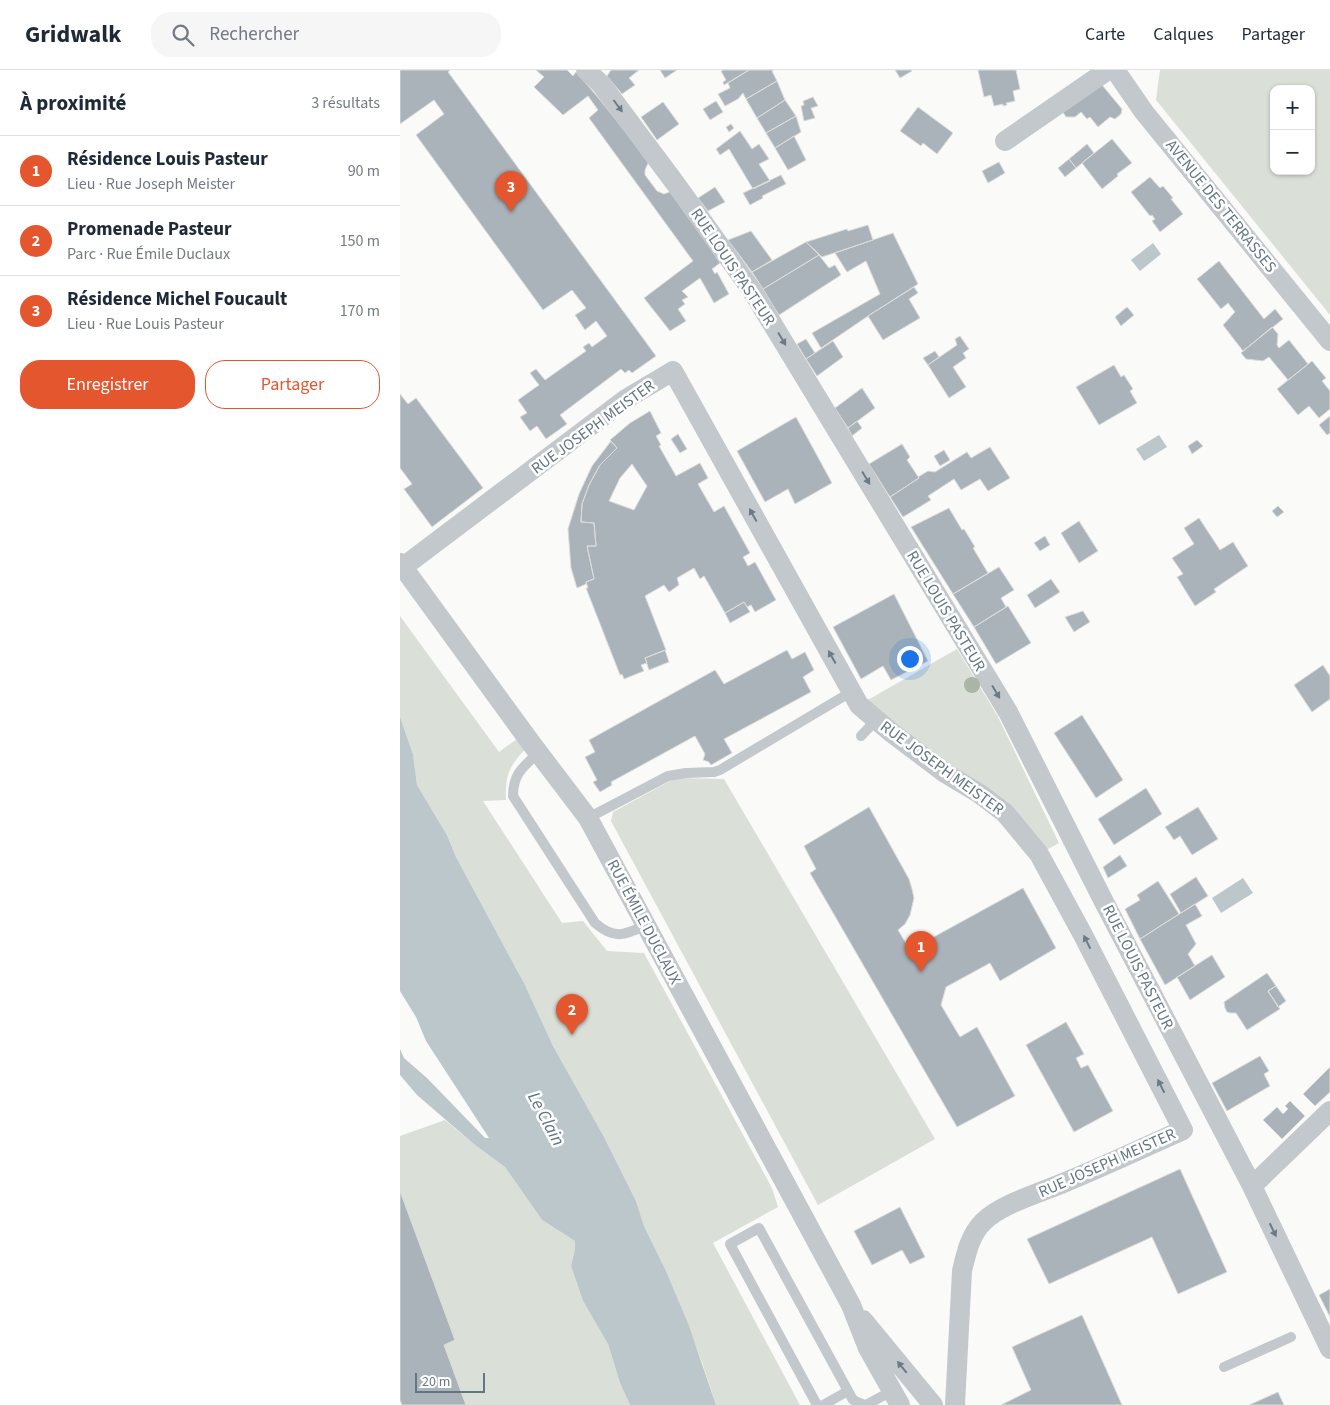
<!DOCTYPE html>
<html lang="fr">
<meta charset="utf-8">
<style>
:root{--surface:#fff;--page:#f6f6f7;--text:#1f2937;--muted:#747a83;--line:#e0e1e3;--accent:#e4572e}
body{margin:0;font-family:"Source Sans 3",sans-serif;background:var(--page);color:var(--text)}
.controls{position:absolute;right:15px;top:15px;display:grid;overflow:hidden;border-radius:10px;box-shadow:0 1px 4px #0004}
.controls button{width:45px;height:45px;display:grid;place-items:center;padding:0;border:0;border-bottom:1px solid var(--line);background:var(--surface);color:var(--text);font:25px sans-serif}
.scale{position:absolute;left:15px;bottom:12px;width:70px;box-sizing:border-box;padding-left:5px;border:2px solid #657683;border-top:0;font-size:14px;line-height:18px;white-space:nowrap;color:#657683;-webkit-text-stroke:4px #fff;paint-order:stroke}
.you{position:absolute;left:509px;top:588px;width:18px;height:18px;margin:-12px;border:4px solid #fff;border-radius:50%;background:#1a73e8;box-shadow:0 0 0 8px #1a73e833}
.badge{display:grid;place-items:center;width:32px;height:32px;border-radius:50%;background:var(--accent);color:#fff;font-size:16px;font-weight:700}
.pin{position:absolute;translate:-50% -41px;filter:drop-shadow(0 1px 2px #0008)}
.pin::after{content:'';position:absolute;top:26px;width:18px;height:15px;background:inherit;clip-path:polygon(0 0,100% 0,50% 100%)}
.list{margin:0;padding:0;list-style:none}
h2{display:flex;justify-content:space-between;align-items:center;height:65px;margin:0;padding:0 20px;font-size:21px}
h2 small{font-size:16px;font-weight:400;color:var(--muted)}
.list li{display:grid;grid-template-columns:32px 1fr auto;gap:15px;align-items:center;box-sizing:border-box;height:70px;padding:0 20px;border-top:1px solid var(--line)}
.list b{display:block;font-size:19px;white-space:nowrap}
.list p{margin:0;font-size:16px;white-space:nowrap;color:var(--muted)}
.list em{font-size:16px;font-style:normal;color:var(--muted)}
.actions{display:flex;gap:10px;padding:15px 20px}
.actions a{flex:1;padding:11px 0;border:1px solid var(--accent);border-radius:20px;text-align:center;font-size:18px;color:var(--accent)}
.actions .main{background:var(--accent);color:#fff}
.icon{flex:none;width:28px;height:28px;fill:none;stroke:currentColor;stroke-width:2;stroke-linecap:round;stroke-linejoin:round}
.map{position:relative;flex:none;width:930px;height:1335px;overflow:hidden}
header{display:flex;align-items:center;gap:30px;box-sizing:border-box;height:70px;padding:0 25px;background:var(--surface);border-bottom:1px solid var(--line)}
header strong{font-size:24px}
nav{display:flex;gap:28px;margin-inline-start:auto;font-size:18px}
.search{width:350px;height:45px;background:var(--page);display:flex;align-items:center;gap:12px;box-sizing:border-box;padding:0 18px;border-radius:20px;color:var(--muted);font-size:19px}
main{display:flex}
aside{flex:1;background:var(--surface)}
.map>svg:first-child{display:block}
.green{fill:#dadfd7;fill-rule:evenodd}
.water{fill:#bbc7cb}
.building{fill:#aab3b9;stroke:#dcdcda;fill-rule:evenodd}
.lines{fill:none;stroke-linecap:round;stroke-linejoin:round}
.lane{stroke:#c3c8cc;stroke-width:10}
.street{stroke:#c3c8cc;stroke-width:20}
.tree{fill:#aab4a7}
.oneway{fill:#6a7a87}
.labels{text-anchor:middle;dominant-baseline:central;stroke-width:5;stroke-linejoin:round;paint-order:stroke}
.street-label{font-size:16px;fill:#657683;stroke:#fff}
.water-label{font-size:18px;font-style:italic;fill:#60757c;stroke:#fff}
</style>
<header>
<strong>Gridwalk</strong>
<div class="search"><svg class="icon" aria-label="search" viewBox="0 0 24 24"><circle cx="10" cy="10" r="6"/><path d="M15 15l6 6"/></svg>Rechercher</div>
<nav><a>Carte</a><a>Calques</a><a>Partager</a></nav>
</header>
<main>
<aside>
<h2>À proximité<small>3 résultats</small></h2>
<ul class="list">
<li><span class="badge">1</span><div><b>Résidence Louis Pasteur</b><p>Lieu · Rue Joseph Meister</p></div><em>90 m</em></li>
<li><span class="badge">2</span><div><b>Promenade Pasteur</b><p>Parc · Rue Émile Duclaux</p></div><em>150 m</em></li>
<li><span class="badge">3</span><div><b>Résidence Michel Foucault</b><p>Lieu · Rue Louis Pasteur</p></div><em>170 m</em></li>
</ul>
<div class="actions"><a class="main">Enregistrer</a><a>Partager</a></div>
</aside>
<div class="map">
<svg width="930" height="1335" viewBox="0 0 930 1335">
<rect width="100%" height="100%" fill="#fafaf8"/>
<path class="green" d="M760,0H930V245L756,30ZM874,19H911V101H874Z
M0,546L99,682L124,664L131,673C111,694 105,701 106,730L83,731L162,853L183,851L207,881L244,883L372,1118L378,1137L313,1173L400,1335H316L302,1292L266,1201L244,1156L236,1131L203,1065L153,976L125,915L56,787L47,765L17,715L13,684L0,647Z
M557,579L597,645L659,773L639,784L615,754L459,635Z
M280,708L324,709L535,1069L418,1135L211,751L213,742L270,711Z
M45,1050L75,1075L105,1097L142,1150L175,1171V1179L171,1196L183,1231L208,1274L220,1313L230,1335H66L44,1275L55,1270L0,1121V1066Z"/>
<path class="water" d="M753,173L761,184L740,201L731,190Z
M759,365L767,377L744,391L736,379Z
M0,647L13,684L17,715L47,765L56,787L125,915L153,976L203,1065L236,1131L244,1156L266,1201L289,1256L316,1335H230L220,1313L208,1274L183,1231L171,1196L175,1179V1171L142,1150L105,1097L75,1075L17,1025L0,1005V979L4,988L27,1008L85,1068H89L26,971L16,947L0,921Z
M843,808L853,823L821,843L812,828Z"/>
<path class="building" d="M0,0H50L48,2L256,286L232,303L229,300L225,303L221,299L160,345L167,354L146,369L137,356L130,361L120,347L127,343L118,330L139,315L130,303L136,299L145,310L186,281L183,277L189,273L192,277L207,266L196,251L185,260L175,245L186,238L172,220L143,240L16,65L44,44L34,30L0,54Z
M136,0H167L173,6L176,2L196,25L249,91L245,100V105L257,121L264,124L272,121L320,193L312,199L315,204L317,202L329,224L314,233L300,208L282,221L288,227L282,230L285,234L278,239L286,251L270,261L244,228L293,191L189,48L198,40L188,26L163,45L134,17L144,7Z
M211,0H239L229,8L235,15L222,24L207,6Z
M260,0H277L265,8Z
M323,0H349L324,15L323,12L326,10L321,1Z
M349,0H374L372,1L377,11L346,29L343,23L338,29L325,36L318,24L330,18L328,13Z
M495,0H511L512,1L500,8Z
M578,0H616L620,19L613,21L615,31L606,33L607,35L603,36V34L594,36L591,25L584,27Z
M377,11L385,30L357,48L346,29Z
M702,15L722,39L721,44L715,49L710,47L698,57L690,47L687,49L681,42L675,47H666L661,39Z
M413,27L418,36L411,38L415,48L404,51L401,36L404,35L403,31Z
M385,30L396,46L366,63L357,48Z
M316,31L323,42L310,50L303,39Z
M263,32L279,54L257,70L241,47Z
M518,37L553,63L537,84L523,73L521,76L500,61Z
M396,46L401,62L375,78L366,63Z
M331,54L334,58L329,62L326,57Z
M340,61L352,79L359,74L369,89L359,94L370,111L353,119L329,79L320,85L316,79Z
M394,66L406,90L388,100L375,78Z
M712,69L732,93L717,104L718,106L702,119L682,93Z
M687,74L694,83L676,98L669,89Z
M669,89L676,98L665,107L658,98Z
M599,92L605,103L588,113L582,101Z
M381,105L386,114L362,126L363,128L350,135L343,123Z
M750,107L760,118L763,116L773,128L771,129L783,144L760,162L752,151L755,149L752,145L750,146L731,122Z
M315,117L325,132L308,141L298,128Z
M468,155L473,170L422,187L406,172L447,159L448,161Z
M351,161L372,190L352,202L328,170Z
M493,163L518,214L468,246L421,278L412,263L480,224L466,191L447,202L435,183Z
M406,172L419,185L363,219L352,202Z
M419,185L429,198L435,195L441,205L379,245L363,219Z
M819,191L864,249L875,239L883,249L843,281L823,255L835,242L828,233L821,239L797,209Z
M514,217L518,223L509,229L520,248L483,270L468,246Z
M727,237L734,245L721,256L715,247Z
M872,257L878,264L877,275L879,278L889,270L908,294L888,310L869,287L863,291L846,289L841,283Z
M560,266L569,279L563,283L566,288L553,297L566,317L549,328L528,295L557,275L555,269Z
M406,269L415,283L406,289L397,274Z
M433,271L443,287L417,306L406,289Z
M535,281L539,287L528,295L523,288Z
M912,291L926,308L922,311L930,321V339L919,348L909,336L898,345L877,319Z
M714,295L721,307L724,305L733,319L730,321L737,333L699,355L676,317Z
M462,318L475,338L448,358L435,338Z
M0,324L8,334L16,328L83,418L32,457L4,419L12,414L0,398Z
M250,341L261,363L256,366L261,375L259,376L276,406L300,393L308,408L298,414L314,442L324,436L350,483L343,487L348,496L355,492L376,530L355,542L351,535L347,537L344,532L325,543L304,506L300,509L294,498L277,508L279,515L269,522L264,515L245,526L266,580L245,588L247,593L241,595L244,601L224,609L222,604L220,605L186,518H188L186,512L194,509L187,476H196L194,453L181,452L182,434L189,415L200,395L217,378L210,370L230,353ZM232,394L247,416L234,440L209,431L220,408Z
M930,346V363L927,365L919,355Z
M396,347L432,413L395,434L388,419L365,432L337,381Z
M457,351L462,358L452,366L448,358Z
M278,364L287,379L280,383L271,369Z
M797,370L803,376L792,384L788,376Z
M211,371L217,378L200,395L189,415L182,434L181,452L194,453L196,476H187L194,509L186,512V514L177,518L171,498L168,459L179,424L192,396Z
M502,374L510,387L507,390L519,408L490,427L469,394Z
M590,377L610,408L588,421L580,409L561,420L554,409L528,426L531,430L503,447L490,427L519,408L518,407L528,401L535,402L567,382L571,388Z
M544,380L550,390L540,396L534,386Z
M878,436L884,442L877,447L872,441Z
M549,438L562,460L564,459L575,477L573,478L588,503L553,524L511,457Z
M799,448L820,480L833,472L848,496L814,519L816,522L795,536L777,507L783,504L772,488L794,474L784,458Z
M679,451L698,481L679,493L661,463Z
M645,466L650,475L640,481L634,473Z
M599,497L614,520L601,528L606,537L574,557L553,524Z
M651,509L660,522L635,538L627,525Z
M494,524L528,591L491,610L483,596L461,609L433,557Z
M344,532L350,542L330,553L325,543Z
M608,536L631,573L596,594L574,557Z
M683,541L690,552L674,562L665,547Z
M265,580L269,592L249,600L245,588Z
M387,580L392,589L405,582L414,600L403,607L411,622L324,669L332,683L311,695L309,692L303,690L305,684L295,666L211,712L212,715L200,722L193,712L197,710L185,687L195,682L189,670L315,600L324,614Z
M923,595L930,606V629L912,642L894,615Z
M682,645L723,710L696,728L654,663Z
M746,718L762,744L714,775L698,749Z
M469,737L509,809L512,819L514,828L510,845L505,854L498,860L510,880L623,818L656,878L600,911L590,893L546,917L541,935L560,967L577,957L615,1026L557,1057L410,803L416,799L404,776Z
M798,737L818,769L792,785L780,766L774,770L765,757Z
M720,785L727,796L708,808L703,797Z
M796,807L808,826L781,843L770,824Z
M758,811L779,844L740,869L725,839L740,830L737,825Z
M795,834L802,846L786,855L796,874L788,884L795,896L765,915L740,869Z
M812,885L825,907L790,930L777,907Z
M867,903L876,916L868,921L880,939L847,960L836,943H830L827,942L825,938L824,932Z
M876,916L886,931L878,937L868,921Z
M666,952L684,984L676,988L681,998L688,995L713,1041L674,1062L626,975Z
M860,986L869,1001L864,1004L870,1016L827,1041L812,1013Z
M930,997V1022L915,1036L903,1024Z
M890,1031L905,1046L882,1069L863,1050L877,1037L883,1044L888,1039L885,1036Z
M780,1099L827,1202L778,1224L752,1167L649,1214L627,1169Z
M0,1121L55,1270L44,1275L66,1335H2L0,1330Z
M500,1137L525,1187L510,1194L502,1180L472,1195L454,1161Z
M930,1219V1247L919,1225Z
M682,1245L722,1335H601L631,1320L612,1277Z
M878,1322L884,1335H849Z"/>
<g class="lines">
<path class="lane" d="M461,666L476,650
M138,683C123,697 113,704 113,726L195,853C215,870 224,865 246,855
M188,748L268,706L286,703L314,702L320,700L451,622
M824,1297L891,1267
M417,1335L330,1174L359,1158L453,1330L465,1335
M423,1335L448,1321
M466,1335L492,1321"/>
<path class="street" d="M186,0L201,14L275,113L353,222L608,642L703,830L852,1116L930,1279
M715,0L744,42L930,271
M605,71L708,0
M0,493L131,673L188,748L451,1235L468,1278L500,1335
M3,497L226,329L273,301L459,635L492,663L545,703L580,724L605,743L639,784L683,865L783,1060C745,1077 707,1095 668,1111C643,1122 602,1133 583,1152C570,1165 566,1184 562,1201L555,1335
M852,1116L930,1041
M463,1250L533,1335"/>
</g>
<circle class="tree" cx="572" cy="615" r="8"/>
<defs><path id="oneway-solid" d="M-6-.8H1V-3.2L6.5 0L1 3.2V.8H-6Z" transform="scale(1.25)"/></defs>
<g class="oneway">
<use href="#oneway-solid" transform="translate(218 36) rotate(53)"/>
<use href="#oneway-solid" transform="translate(382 269) rotate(59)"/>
<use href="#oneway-solid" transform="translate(466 408) rotate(59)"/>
<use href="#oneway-solid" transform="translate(353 445) rotate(-119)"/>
<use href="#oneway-solid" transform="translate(432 587) rotate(-119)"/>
<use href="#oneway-solid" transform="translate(596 622) rotate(59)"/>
<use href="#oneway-solid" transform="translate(687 872) rotate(-117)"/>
<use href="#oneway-solid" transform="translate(761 1016) rotate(-117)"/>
<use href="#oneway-solid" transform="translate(873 1160) rotate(64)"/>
<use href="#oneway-solid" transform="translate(502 1297) rotate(-129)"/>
</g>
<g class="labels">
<g class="street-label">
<text transform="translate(821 136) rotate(51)">AVENUE DES TERRASSES</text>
<text transform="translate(333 197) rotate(56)">RUE LOUIS PASTEUR</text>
<text transform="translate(193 357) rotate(-36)">RUE JOSEPH MEISTER</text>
<text transform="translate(546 541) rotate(59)">RUE LOUIS PASTEUR</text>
<text transform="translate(542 698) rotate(36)">RUE JOSEPH MEISTER</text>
<text transform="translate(244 852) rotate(62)">RUE ÉMILE DUCLAUX</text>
<text transform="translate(738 897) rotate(63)">RUE LOUIS PASTEUR</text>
<text transform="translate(707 1093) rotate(-24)">RUE JOSEPH MEISTER</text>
</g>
<g class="water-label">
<text transform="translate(146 1049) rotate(62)">Le Clain</text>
</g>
</g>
</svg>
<div class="controls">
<button>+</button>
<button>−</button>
</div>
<div class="scale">20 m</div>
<div class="you"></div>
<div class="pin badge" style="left:521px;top:902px">1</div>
<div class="pin badge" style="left:172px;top:965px">2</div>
<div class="pin badge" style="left:111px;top:142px">3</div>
</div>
</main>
